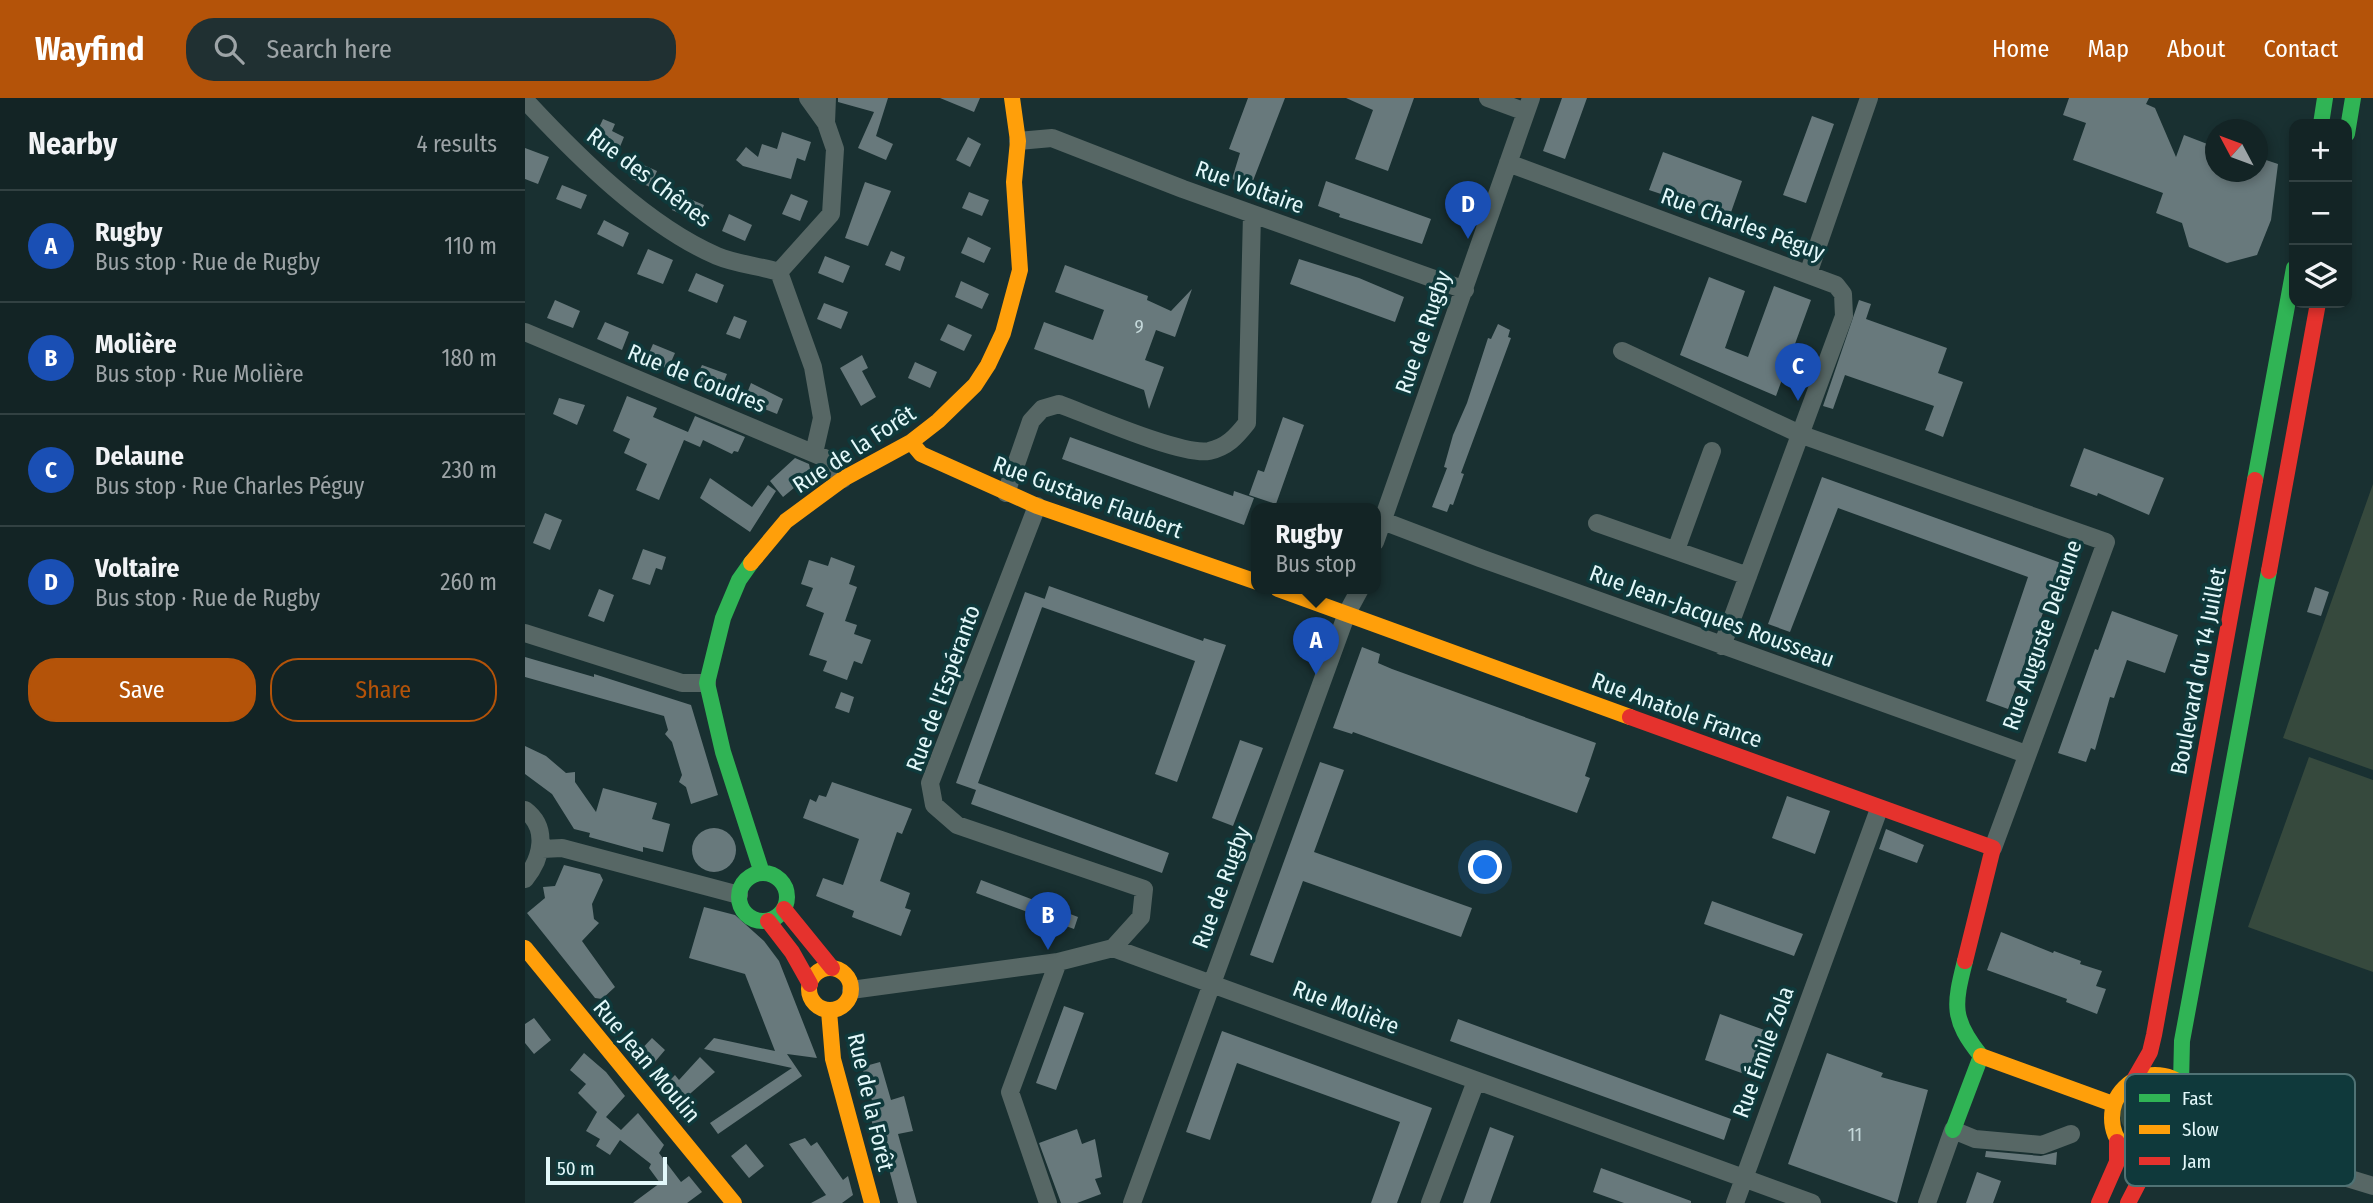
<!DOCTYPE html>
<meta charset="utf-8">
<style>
:root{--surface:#132425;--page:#203032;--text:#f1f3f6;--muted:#9da4a7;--line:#324142;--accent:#b45309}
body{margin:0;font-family:"Fira Sans Condensed",sans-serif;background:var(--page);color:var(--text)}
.controls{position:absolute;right:21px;top:21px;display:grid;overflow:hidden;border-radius:14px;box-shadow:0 4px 10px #0003}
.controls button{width:63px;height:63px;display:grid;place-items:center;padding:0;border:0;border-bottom:2px solid var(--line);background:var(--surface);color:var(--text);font:35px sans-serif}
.compass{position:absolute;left:1680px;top:21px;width:63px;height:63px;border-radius:50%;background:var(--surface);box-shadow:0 4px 10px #0003;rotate:311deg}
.scale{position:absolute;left:21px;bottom:18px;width:121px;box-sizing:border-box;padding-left:7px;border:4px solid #e3f8fa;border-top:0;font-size:19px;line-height:24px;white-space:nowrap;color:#e3f8fa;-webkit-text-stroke:5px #0f393b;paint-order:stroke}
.you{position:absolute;left:961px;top:770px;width:24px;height:24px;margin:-18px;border:5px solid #fff;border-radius:50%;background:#1a73e8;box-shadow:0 0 0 10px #1a73e833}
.badge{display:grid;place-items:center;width:46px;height:46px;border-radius:50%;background:var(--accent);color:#fff;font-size:23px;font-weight:700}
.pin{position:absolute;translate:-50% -58px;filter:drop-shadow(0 2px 4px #0008)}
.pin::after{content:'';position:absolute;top:37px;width:24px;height:21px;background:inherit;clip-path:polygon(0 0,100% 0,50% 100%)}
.popup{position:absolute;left:726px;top:405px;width:130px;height:91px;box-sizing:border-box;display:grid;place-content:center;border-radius:14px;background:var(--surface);filter:drop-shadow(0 2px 5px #0005);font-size:23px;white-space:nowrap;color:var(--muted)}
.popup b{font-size:26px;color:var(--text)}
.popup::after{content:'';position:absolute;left:50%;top:100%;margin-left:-14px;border:14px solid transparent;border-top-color:var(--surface)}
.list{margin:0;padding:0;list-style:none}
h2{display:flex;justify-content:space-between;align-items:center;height:91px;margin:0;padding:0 28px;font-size:30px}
h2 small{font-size:23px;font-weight:400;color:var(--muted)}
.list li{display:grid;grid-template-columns:46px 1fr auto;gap:21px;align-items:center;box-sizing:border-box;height:112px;padding:0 28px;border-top:2px solid var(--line)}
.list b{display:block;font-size:26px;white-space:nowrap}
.list p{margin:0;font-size:23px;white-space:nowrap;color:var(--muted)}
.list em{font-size:23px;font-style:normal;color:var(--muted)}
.actions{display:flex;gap:14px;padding:21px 28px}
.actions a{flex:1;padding:16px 0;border:2px solid var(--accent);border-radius:28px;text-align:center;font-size:24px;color:var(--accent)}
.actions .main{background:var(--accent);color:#fff}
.icon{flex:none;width:38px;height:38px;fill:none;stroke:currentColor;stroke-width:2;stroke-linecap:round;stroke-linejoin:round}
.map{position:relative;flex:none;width:1848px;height:1105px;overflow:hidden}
header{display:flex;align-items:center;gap:42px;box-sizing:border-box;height:98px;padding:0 35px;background:var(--accent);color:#fff}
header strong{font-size:33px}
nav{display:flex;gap:38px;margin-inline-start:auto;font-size:24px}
.search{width:490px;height:63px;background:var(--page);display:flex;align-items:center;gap:18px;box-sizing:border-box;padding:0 24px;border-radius:28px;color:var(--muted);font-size:26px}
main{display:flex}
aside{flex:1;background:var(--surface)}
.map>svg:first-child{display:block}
.green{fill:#36493d}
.building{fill:#68797c}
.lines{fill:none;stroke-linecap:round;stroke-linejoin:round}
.street{stroke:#576765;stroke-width:18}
.fast{stroke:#30b455;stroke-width:16}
.slow{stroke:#ff9f0a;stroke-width:16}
.jam{stroke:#e5322d;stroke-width:16}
.labels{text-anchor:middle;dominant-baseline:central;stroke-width:7;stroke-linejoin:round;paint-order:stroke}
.number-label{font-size:19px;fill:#c4d8da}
.street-label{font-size:23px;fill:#e3f8fa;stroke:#0f393b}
.key{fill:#0f393b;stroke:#4f7274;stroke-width:2}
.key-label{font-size:19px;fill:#e3f8fa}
</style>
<header>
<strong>Wayfind</strong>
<div class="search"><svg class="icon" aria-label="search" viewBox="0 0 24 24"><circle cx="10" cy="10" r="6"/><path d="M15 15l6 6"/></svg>Search here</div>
<nav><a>Home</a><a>Map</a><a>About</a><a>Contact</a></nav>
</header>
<main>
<aside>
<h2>Nearby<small>4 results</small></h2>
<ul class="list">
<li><span class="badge" style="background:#1a4fb4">A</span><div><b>Rugby</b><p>Bus stop · Rue de Rugby</p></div><em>110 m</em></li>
<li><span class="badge" style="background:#1a4fb4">B</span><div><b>Molière</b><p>Bus stop · Rue Molière</p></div><em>180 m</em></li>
<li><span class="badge" style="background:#1a4fb4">C</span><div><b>Delaune</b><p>Bus stop · Rue Charles Péguy</p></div><em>230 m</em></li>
<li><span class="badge" style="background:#1a4fb4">D</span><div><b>Voltaire</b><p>Bus stop · Rue de Rugby</p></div><em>260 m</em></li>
</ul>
<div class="actions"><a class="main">Save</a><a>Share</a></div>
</aside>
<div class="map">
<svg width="1848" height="1105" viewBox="0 0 1848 1105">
<rect width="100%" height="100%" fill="#193031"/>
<path class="green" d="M1848,386V672L1758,640Z
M1784,659L1848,682V874L1723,829Z
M1620,985C1641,986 1655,994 1665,1012L1663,1029L1649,1045C1601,1063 1570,998 1620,985Z"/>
<path class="building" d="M313,0H363L351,38L368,46L361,62L333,50L349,14L313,4Z
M415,0H455L449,14Z
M723,0H760L726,88L707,81L715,55L704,51Z
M821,0H889L863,73L830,61L848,12Z
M1037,0H1062L1040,61L1018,53Z
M1544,0H1624L1621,6L1630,10L1651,59L1659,37L1690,49V74H1732V59L1753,66L1746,122L1732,157L1702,165L1664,149L1657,125L1631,115L1638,95L1548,62L1561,25L1538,17Z
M1287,18L1309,26L1281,105L1258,97Z
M78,21L90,26L87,33L99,39L92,56L67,45Z
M257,34L286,44L280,63L272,60L266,81L218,68L211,62L221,49L233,59L237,46L252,51Z
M443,39L456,46L445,69L431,62Z
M0,50L24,59L13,86L0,81Z
M1138,54L1217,83L1204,120L1152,99L1151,101L1124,92Z
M114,65L132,73L125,89L107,81Z
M801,83L906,121L897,146L814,119L815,116L793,108Z
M340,84L366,93L343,148L320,140Z
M37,87L62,97L56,111L31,101Z
M444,94L464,102L457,118L437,110Z
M153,96L179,107L172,123L147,112Z
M266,96L283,103L275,123L257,116Z
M204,116L227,127L220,143L197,133Z
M79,122L104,135L98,149L72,136Z
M443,139L466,150L459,165L436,155Z
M123,151L148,162L138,186L112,176Z
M366,153L380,159L375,173L360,167Z
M300,158L325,168L318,185L293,175Z
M774,161L834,180L879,199L870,224L765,186Z
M540,167L623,198L622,202L646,213L667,191L650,239L631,232L620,262L639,269L624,311L619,292L509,251L519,224L568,242L579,212L530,194Z
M171,175L199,187L192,205L163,193Z
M1184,179L1220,193L1200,250L1223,259L1249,188L1286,202L1251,298L1155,257Z
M436,183L464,196L457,211L430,199Z
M30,202L55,213L48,230L22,220Z
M1334,202L1346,206L1341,221L1422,250L1413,275L1438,284L1418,339L1400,332L1409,308L1320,277L1308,311L1298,308Z
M299,205L323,214L316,231L292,221Z
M209,218L222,223L215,241L201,236Z
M80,224L104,234L97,252L72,241Z
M423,226L447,237L439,253L415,242Z
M973,226L985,232L983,239L986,240L936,375L939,376L928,407L925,406L922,414L907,409L922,370L919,369L928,337L942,305L963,240L966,241Z
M128,246L150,255L143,271L121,262Z
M337,257L343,270L337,273L351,299L336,308L315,270Z
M390,264L412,274L405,290L383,280Z
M177,267L202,276L196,291L170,282Z
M226,285L258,301L252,316L219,303Z
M102,298L132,310L128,319L163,334L170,318L220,339L213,354L209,353L207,356L178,342L175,349L159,342L134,402L111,392L122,366L99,355L105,341L88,333Z
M34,300L60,307L52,327L28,316Z
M758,319L779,327L751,406L724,397L733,372L739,374Z
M545,339L708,398L709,393L729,400L719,427L537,361Z
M1559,350L1639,380L1624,417L1573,395L1572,398L1545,388Z
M270,360L284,366L286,376L258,399L245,383Z
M1297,379L1536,465L1483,611L1461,603L1503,479L1313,410L1265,534L1243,526Z
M185,380L227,409L243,387L251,393L225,434L175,400Z
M20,415L37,422L25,452L8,445Z
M118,451L141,459L137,472L131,470L125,487L107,481Z
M306,459L330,468L324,486L332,489L320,523L332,527L329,536L346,542L337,566L329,563L322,582L298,573L302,563L284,557L299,515L281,508L288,490L276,486L284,462L303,468Z
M524,488L678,543L679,540L701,547L652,684L630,676L670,563L517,509Z
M1790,489L1804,494L1796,518L1782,514Z
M74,491L89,497L79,524L63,518Z
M500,494L520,501L453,685L644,755L637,775L446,706L451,692L431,685Z
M1587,513L1653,537L1640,575L1602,562L1589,600L1585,599L1570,652L1566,650L1561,664L1533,655L1570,551L1573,552Z
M837,549L855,556L853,565L867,571L1071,645L1060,678L1065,680L1052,715L828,634L827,636L808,630Z
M0,559L69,579V576L166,607L193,697L166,706L161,689L154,684L157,677L147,644L140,636L143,632L139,618L0,579Z
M316,594L329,599L324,615L310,610Z
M715,642L738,650L708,728L687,720Z
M0,648L21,658L41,675L50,674V684L71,714L78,690L132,705L127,721L145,726L138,754L118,749V754L64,739L65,735L49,731L27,696L0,676Z
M795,664L819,672L789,754L947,810L936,839L778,783L748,865L725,857Z
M307,684L387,711L377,736L372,734L355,783L385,795L380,810L386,812L376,838L327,819L329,813L291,798L298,780L318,787L334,741L278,720L285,701L291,704L294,697L301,699Z
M1262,698L1305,713L1290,756L1247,740Z
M167 752a22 22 0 1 1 44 0a22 22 0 1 1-44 0Z
M1361,731L1399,747L1392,765L1354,751Z
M39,767L75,776L78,782L67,806L69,821L74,825L57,843L90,889L77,901L70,900L2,815L20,800L18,789L30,788Z
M456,782L553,819L549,831L451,795Z
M1187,803L1278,836L1269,858L1179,826Z
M179,809L210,817L239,843L254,863L292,960L262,956L277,978L193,1036L185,1025L267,970L179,951L189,940L250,953L220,876L164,860Z
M1476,834L1528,855L1529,853L1556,863L1555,866L1577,873L1571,888L1581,891L1572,916L1541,904L1542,901L1462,872Z
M539,908L559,915L531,992L511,985Z
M1195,916L1242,933L1225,978L1180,962Z
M9,920L26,942L9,956L0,945V926Z
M933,921L1206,1021L1199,1042L925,943Z
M697,933L907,1010L872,1105H846L875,1024L712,965L685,1042L661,1034Z
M127,940L140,952L123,972L111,957Z
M59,955L81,974L100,998L81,1019L96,1032L113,1015L139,1047L134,1055L156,1084L164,1078L177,1094L162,1105H108L135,1085L124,1070L126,1066L95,1042L85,1057L71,1048L75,1041L61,1033L72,1014L53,995L61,986L45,972Z
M1302,955L1358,975L1356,979L1403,992L1372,1105L1263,1066Z
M175,959L190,974L151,1008L137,990L150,977L154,982Z
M355,964L366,1002L379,998L388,1033L373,1036L392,1105H373L356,1041L351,1042L343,1007L348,1006L337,969Z
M965,1029L989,1038L965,1105H938Z
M552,1031L557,1046L570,1041L577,1079L570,1081L576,1096L552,1105H536L514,1045Z
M280,1040L286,1048L292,1044L318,1082L323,1078L328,1097L317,1105H286L301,1097L264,1046Z
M221,1046L239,1068L224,1080L206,1058Z
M1461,1053L1516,1058L1532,1054L1531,1067L1460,1059Z
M1076,1070L1166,1103V1105H1099L1068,1094Z
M1452,1074L1476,1083L1468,1105H1441Z"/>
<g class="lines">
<path class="street" d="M283,0L301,25
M963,0L1001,14
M0,2C51,57 122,128 192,158C211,166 234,168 254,174L288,269L297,320L289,355
M493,43L527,40L658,91L940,192
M983,65L1311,187L1318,196L1319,218L1197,548
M254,174L306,116L310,51L301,25L302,0
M1283,176L1344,0
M0,234L302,361L318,381
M1097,253L1277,337L1581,444L1468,750
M481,395L506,323L517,311L534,306C564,317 657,358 684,353C702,349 711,339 722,325L727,116
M512,408L405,685L409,707L432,727L619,791L616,819L588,850
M858,423L955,460L1501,656
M1072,425L1223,478
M850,444L1006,0
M1151,452L1187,353
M0,535L157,585H182
M0,712C24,730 17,760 0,781
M17,751L37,750L214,797
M326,892L533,864L588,850L1287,1105
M1672,1034L1848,1088
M523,1105L485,994L533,864
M607,1105L822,515L835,491
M905,1105L951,983
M1210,1105L1354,711
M1402,1105L1428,1032L1450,1041L1517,1047L1546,1036"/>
<path class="fast" d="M1796,26L1800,0
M1822,36L1828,0
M1730,382L1769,170
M226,465L214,482L198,520L182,585L198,654L237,775
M214 799a24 24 0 1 1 48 0a24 24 0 1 1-48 0Z
M1656,985L1657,943L1744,473
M1428,1032L1456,958C1426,921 1429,907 1440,863"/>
<path class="slow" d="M386,344L396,356L512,408L732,484
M226,465L261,423L318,381L386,344L413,323L450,287L463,267L478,235L495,172L489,84L493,43L487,0
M753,491L1105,619
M0,850L209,1105
M284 891a21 21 0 1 1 42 0a21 21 0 1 1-42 0Z
M304,913L308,961L347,1105
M1456,958L1588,1006
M1587 1020a43 43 0 1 1 86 0a43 43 0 1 1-86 0Z"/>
<path class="jam" d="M1744,473L1793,205
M1105,619L1468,750L1440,863
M259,811L307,870
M243,823L267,854L285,886
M1610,980L1625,954L1629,937L1730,382
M1574,1105L1592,1064V1044
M1603,1105L1617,1078L1632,1062"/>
</g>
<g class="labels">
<g class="number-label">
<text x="614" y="228">9</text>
<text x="1330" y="1036">11</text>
</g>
<g class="street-label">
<text transform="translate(124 79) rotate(37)">Rue des Chênes</text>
<text transform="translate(725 89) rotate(20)">Rue Voltaire</text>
<text transform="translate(1218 126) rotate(20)">Rue Charles Péguy</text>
<text transform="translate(898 234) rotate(-71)">Rue de Rugby</text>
<text transform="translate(172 280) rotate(22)">Rue de Coudres</text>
<text transform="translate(329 351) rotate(-33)">Rue de la Forêt</text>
<text transform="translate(563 399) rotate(20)">Rue Gustave Flaubert</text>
<text transform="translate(1187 518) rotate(20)">Rue Jean-Jacques Rousseau</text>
<text transform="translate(1517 537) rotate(-71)">Rue Auguste Delaune</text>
<text transform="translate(1673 573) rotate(-79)">Boulevard du 14 Juillet</text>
<text transform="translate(418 590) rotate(-70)">Rue de l'Espéranto</text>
<text transform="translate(1152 612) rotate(20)">Rue Anatole France</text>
<text transform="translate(696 789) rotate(-70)">Rue de Rugby</text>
<text transform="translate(821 909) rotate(21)">Rue Molière</text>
<text transform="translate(1238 954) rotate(-70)">Rue Émile Zola</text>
<text transform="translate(122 963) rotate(50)">Rue Jean Moulin</text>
<text transform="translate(346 1004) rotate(77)">Rue de la Forêt</text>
</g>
</g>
<rect x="1600" y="976" width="230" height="112" rx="10" class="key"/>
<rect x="1614" y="996" width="31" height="8" fill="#30b455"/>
<rect x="1614" y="1027" width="31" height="9" fill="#ff9f0a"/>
<rect x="1614" y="1059" width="31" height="8" fill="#e5322d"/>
<g class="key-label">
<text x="1657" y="1007">Fast</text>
<text x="1657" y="1038">Slow</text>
<text x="1657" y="1070">Jam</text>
</g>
</svg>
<div class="controls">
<button>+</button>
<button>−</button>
<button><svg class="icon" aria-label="layers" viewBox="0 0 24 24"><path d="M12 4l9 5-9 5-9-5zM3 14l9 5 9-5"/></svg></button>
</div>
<svg class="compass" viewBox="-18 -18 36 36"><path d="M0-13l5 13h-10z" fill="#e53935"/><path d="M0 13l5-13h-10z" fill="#9da4a7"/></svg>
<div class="scale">50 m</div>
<div class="you"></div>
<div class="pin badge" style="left:791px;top:577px;background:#1a4fb4">A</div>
<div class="popup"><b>Rugby</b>Bus stop</div>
<div class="pin badge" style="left:523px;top:852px;background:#1a4fb4">B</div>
<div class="pin badge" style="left:1273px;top:303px;background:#1a4fb4">C</div>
<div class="pin badge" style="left:943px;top:141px;background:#1a4fb4">D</div>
</div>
</main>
